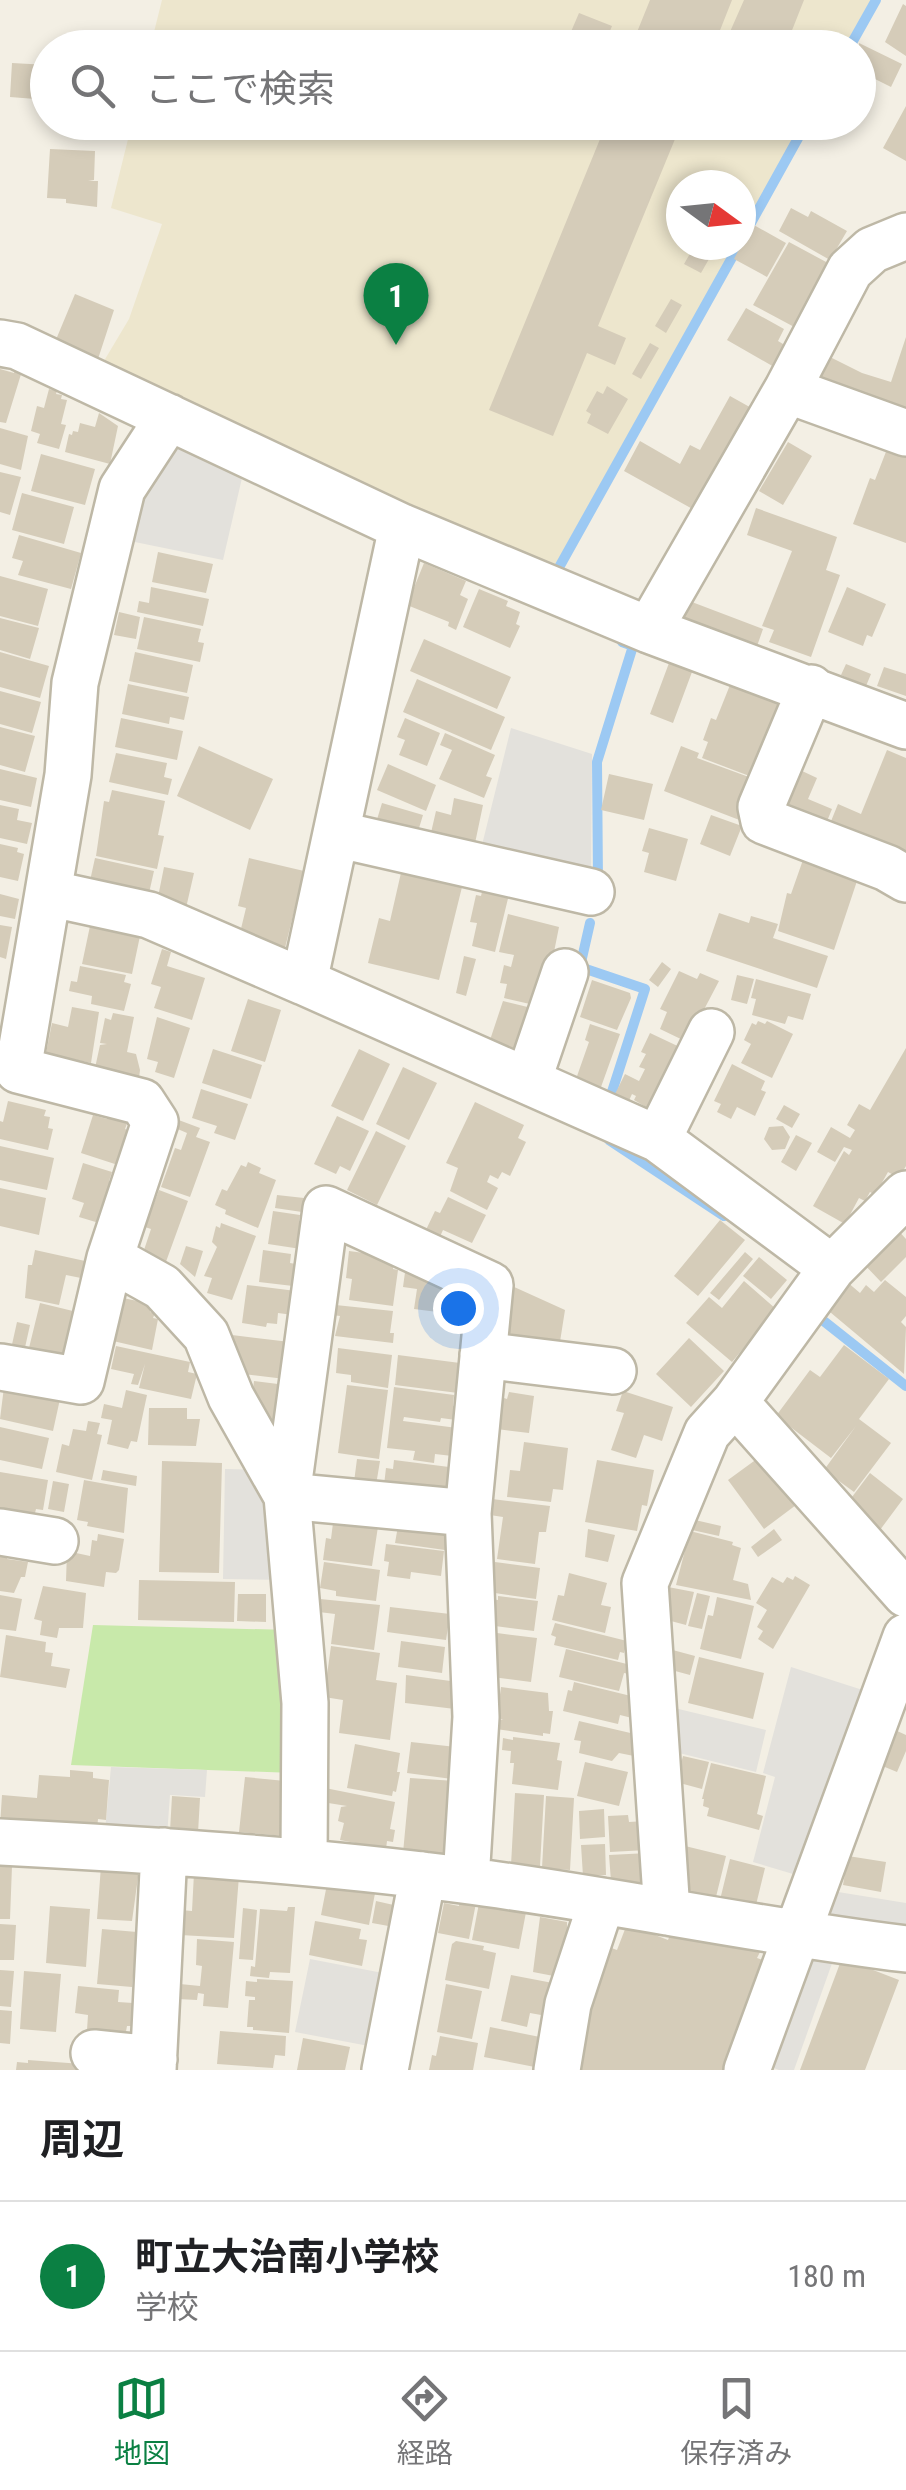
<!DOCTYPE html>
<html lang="ja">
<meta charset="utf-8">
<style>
:root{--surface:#fff;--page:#f6f6f6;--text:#202124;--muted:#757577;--line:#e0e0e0;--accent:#0b8043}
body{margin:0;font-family:"Roboto Condensed","Noto Sans JP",sans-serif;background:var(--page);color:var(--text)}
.compass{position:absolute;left:666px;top:170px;width:90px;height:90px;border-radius:50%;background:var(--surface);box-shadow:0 5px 15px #0003;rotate:105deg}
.you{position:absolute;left:458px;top:1308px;width:35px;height:35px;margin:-25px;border:8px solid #fff;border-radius:50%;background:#1a73e8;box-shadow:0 0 0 15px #1a73e833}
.badge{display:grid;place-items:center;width:65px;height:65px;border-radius:50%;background:var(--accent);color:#fff;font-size:32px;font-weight:700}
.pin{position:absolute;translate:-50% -82px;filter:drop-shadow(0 2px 5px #0008)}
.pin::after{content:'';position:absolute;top:52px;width:35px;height:30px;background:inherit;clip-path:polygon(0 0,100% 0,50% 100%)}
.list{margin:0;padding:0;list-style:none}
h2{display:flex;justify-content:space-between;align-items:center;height:130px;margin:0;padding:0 40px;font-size:42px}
h2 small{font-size:32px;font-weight:400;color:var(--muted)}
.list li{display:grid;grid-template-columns:65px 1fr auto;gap:30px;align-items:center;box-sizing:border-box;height:150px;padding:0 40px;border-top:2px solid var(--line)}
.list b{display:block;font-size:38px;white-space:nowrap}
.list p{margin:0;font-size:32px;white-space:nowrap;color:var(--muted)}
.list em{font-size:32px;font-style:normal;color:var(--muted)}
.icon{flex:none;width:55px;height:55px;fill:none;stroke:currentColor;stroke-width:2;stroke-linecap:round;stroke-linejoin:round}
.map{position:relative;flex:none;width:906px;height:2070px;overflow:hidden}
.search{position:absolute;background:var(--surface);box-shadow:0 5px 15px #0003;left:30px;right:30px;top:30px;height:110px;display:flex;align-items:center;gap:25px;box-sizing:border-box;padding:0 35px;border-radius:55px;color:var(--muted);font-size:38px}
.sheet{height:280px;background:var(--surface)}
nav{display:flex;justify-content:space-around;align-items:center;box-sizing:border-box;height:140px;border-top:2px solid var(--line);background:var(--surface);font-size:28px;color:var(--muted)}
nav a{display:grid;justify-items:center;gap:5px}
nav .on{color:var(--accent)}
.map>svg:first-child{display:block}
.education{fill:#ede6cd}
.green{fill:#c8e9aa}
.parking{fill:#e3e1dc}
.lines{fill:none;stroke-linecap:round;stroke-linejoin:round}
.stream{stroke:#9cc9f3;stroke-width:10}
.building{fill:#d5ccb9}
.minor-casing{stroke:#beb8a6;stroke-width:50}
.minor{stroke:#fff;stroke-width:45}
</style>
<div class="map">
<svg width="906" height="2070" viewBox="0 0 906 2070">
<rect width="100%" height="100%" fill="#f3efe4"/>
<path class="education" d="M162,0H871L844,47L150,48Z
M132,123H802L741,232V185H681V245H734L553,569L98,371L129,319L162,224L111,208Z"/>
<path class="green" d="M93,1625L290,1630L294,1773L71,1765Z"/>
<path class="parking" d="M177,447L242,478L223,560L125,540L159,456Z
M511,728L592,754L591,881L479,857Z
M225,1469L265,1470L286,1580L223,1579Z
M791,1667L872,1693L803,1877L753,1862L775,1777L763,1773Z
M666,1706L766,1730L756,1772L671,1751Z
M111,1767L207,1770L205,1797L170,1795L167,1836L105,1831Z
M832,1891L906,1903V1933L827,1920Z
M811,1952L835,1955L794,2070H779L763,2064Z
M310,1959L388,1974L374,2047L295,2032Z"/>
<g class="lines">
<path class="stream" d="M849,48L876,0
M741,241L807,122
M557,571L739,245
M598,882L597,762L633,646L622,642
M590,923L580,967L645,989L609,1101
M609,1140L724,1216
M811,1311L906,1386"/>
</g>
<path class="building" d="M650,0H732L713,48H637L633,42Z
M744,0H804L785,48H748L751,43L729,34Z
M903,4L906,6V56L885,42Z
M579,13L612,26L603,48H564Z
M859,43L902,64L891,87L859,71Z
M12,63L48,65V100L10,97Z
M906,106V161L883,148Z
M607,122H710L704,137L680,127L598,326L626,338L615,365L587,353L553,436L489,410Z
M50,149L95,151L94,180L88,181H98L97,207L66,203V199L47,198Z
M791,208L808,217L811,211L847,231L830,260L779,231Z
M752,224L786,243L767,277L734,259Z
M789,242L828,263L812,291L817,294L798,329L753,305Z
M695,245H717L701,273L684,264Z
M75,294L114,310L98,359L55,342Z
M671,299L682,305L666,333L655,326Z
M746,308L784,329L778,341L793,350L781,371L727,340Z
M906,337V416L815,386L830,357L862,373L891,382Z
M650,343L659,348L641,379L632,374Z
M0,369L14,373L15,369L22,371L6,423L0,422Z
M607,386L628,399L608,434L587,423L591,414L586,411L597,391L603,394Z
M49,389L57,391L56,394L62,395L61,399L67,400L61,424L66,425L59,449L37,443L40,434L31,431L37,406L44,408Z
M730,396L755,410L698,512L624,471L640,441L680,464L690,445L700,450Z
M99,413L118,426L110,464L65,452L69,434L72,435L73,431L78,432L80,423L95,427Z
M0,428L28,436L21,470L0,464Z
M788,442L812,456L783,505L759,491Z
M889,444L906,450V543L853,524L870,478L875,480Z
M41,454L95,469L85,505L31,491Z
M0,472L21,477L10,515L0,512Z
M22,493L74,507L64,544L12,530Z
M756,508L837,537L826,570L840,575L811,657L769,642L774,630L762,626L792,551L747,535Z
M19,535L81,553L71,589L18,575L23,561L12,558Z
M158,552L213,564L206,593L152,582Z
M424,563L466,581L460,595L468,599L456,630L448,626L449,622L407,605Z
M0,576L48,589L38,626L0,616Z
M151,587L209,599L203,626L137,612L139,601L149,603Z
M847,587L886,604L872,637L867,635L863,646L828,632Z
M479,589L508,601L506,606L520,612L516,624L520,626L510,648L463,627Z
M684,599L763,629L756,649L676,619Z
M119,612L140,617L136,639L114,635Z
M144,617L201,629L198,642L204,643L200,662L137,649Z
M0,618L39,628L30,659L0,650Z
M424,639L511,677L497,709L410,671Z
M0,652L49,666L40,698L0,687Z
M135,652L193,665L187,693L129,681Z
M669,663L692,672L673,723L650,714Z
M846,664L871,674L866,686L841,675Z
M884,667L906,674V696L877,686Z
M417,679L505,717L491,750L403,712Z
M128,684L189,697L184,720L170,717L169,724L122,714Z
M730,685L779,703L752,777L702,758L708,742L703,740L711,718L716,720Z
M0,691L41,702L32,733L0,724Z
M121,718L183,731L177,760L115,747Z
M405,718L440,733L427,766L399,755L405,740L397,737Z
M0,727L35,736L25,772L0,765Z
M445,733L495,755L486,776L492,778L484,798L439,779L452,750L440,745Z
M199,746L273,779L250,830L177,796Z
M681,746L699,753L697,758L757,780L742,821L664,791Z
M887,750L906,758V865L827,831L838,804L861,814Z
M116,753L167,763L164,777L172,779L168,795L109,782Z
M388,764L436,785L426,811L377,790Z
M0,769L37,778L31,807L0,800Z
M800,770L817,778L808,799L832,809L823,831L771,810Z
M609,774L653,784L644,820L601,810Z
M112,790L165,801L158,835L164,836L157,869L96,856L104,801L109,802Z
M454,798L483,805L474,848L430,837L436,811L451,815Z
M382,803L423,815L416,838L375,826Z
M0,805L19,809L17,820L32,823L27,844L0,838Z
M711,815L742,826L730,856L700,844Z
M649,828L688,839L676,881L644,872L649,853L642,851Z
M0,844L18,848L17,852L24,854L18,881L0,877Z
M804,857L859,875L834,950L778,931L787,893L791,894Z
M95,858L154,871L147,902L88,890Z
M249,858L304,871L285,948L239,937L246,908L238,906Z
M403,864L464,879L439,980L368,963L379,918L390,921Z
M164,867L194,873L186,908L157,902Z
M485,879L511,886L495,952L472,946L477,923L470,922L476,895L481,896Z
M0,894L19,899L15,919L0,916Z
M719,913L749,923L751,916L778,924L773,938L828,956L817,988L706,951Z
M508,914L559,927L543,1007L504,998L507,984L500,983L504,965L511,967L514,955L499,952Z
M0,925L12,927L6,959L0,957Z
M90,926L140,936L132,974L82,964Z
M162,949L171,952L167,966L205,978L192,1020L154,1008L161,987L151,984Z
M464,956L476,959L466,996L456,993Z
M662,962L671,969L658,987L649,980Z
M80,966L126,975L124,982L131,984L124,1011L91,1004L92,996L69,991L71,981L77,982Z
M679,971L697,979L700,973L719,981L687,1042L660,1029L667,1012L660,1009Z
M737,975L754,979L747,1004L731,1000Z
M756,979L811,994L803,1020L788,1016L785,1024L752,1015L756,999L751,998Z
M592,980L630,993L631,998L617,1030L580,1017Z
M248,999L281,1010L265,1062L231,1051Z
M503,1001L544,1011L528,1052L489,1043Z
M72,1007L99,1012L91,1063L46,1053L52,1023L68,1027Z
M113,1013L134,1017L127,1052L136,1054L140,1070L139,1078L95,1068L100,1045L107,1044L100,1043L105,1018L111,1020Z
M157,1017L190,1028L174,1078L155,1072L158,1062L147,1059Z
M758,1021L765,1024L767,1021L793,1034L772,1078L741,1063L751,1044L744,1040L752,1023L756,1025Z
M590,1024L620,1034L601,1087L576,1079L589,1042L585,1040Z
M650,1033L686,1050L656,1113L634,1100L636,1096L632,1094L626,1107L612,1100L625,1074L639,1081L645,1069L639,1067L646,1054L641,1052Z
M906,1048V1166L899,1178L888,1172L875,1195L870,1192L865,1201L859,1198L845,1224L813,1206L844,1151L849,1155L852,1150L844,1147L835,1162L817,1152L831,1127L850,1138L855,1130L847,1125L859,1104L870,1110Z
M213,1049L262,1065L251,1099L202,1083Z
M359,1049L390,1064L363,1121L331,1106Z
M732,1064L765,1081L761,1090L766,1092L755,1116L737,1107L731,1119L717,1112L721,1104L714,1101Z
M403,1067L437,1083L409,1140L376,1124Z
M201,1089L248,1104L235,1140L214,1133L217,1126L192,1118Z
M8,1101L46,1110L44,1116L50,1117L48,1128L53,1129L48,1150L0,1139V1121L3,1122Z
M475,1102L524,1125L518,1138L526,1142L510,1176L502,1172L498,1179L490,1175L487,1182L498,1188L487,1210L450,1191L458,1168L446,1163Z
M784,1105L800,1114L792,1128L776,1119Z
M108,1112L129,1118L125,1129L132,1132L121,1166L81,1153L93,1115L107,1119Z
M337,1116L369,1131L350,1171L340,1166L336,1174L314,1164Z
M176,1119L200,1128L196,1137L210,1142L190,1197L161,1187L175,1148L181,1150L187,1133L173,1127Z
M783,1126L790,1137L785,1149L772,1150L764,1139L769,1127Z
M376,1131L406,1146L377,1205L347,1190Z
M796,1135L812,1143L796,1171L781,1162Z
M0,1146L54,1158L47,1190L0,1180Z
M248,1162L261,1168L259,1173L276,1180L258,1228L225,1214L226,1210L215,1205L222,1189L227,1191L241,1165L246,1167Z
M83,1163L112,1172L109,1181L116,1183L99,1223L79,1217L84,1203L72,1199Z
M0,1188L46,1198L39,1235L0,1226Z
M159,1190L188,1201L163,1270L143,1253L151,1229L145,1227Z
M277,1195L304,1198L302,1212L275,1208Z
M448,1197L486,1215L472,1243L443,1230L438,1241L424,1234L435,1211L440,1213Z
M273,1211L300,1215L299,1221L304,1222L301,1249L268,1244Z
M720,1220L745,1240L698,1296L674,1276Z
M221,1223L256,1236L232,1300L207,1293L212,1278L204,1276L217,1247L212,1242L216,1226L220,1228Z
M896,1228L906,1239V1257L881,1282L861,1261Z
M186,1246L203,1251L195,1277L180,1264Z
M35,1250L85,1261L81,1278L66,1275L59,1305L25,1298L28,1265H32Z
M263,1250L291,1254L290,1263L296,1264L293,1286L259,1282Z
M349,1251L394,1257L393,1269L398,1270L393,1306L349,1300L352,1279L346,1278Z
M745,1252L753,1259L719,1300L710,1293Z
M759,1257L787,1280L771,1299L743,1276Z
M406,1265L431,1274L430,1283L464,1288L461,1315L414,1309L417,1289L403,1287Z
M885,1280L906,1297V1316L901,1322L906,1327L904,1374L824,1307L846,1281L860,1293L866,1285L874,1292Z
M744,1281L776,1309L732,1362L686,1323L709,1297L722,1308Z
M247,1285L296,1291L293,1315L278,1313L277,1324L267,1323L266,1327L242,1323Z
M512,1286L565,1310L559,1348L505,1341Z
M123,1298L152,1304L150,1312L155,1313L153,1318L158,1319L152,1350L113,1341Z
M40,1303L77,1312L67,1359L29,1348Z
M326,1304L393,1311L390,1333H394L393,1343L335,1336L340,1316L325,1314Z
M17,1322L30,1325L24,1352L11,1349Z
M232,1335L290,1342L285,1379L234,1373L229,1356Z
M689,1338L724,1371L691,1407L656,1374Z
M844,1345L889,1379L859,1419L891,1443L854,1492L824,1470L856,1426L831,1458L776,1416L810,1370L820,1377Z
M116,1346L190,1362L188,1372L197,1374L191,1399L139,1388L145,1364L138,1385L131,1384L134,1374L111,1369Z
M338,1348L392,1355L388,1388L351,1382V1375L336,1373Z
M398,1355L460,1363L459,1371L468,1373L466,1394L395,1385Z
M254,1381L286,1385L280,1433L261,1430L251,1403Z
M347,1385L388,1390L379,1459L338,1453Z
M4,1387L60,1399L53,1431L0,1419Z
M394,1387L454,1395L453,1406H458L456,1420L441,1418L440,1422L404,1417L403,1421L465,1429L461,1457L435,1454L434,1463L413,1460L415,1451L387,1448Z
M126,1390L147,1395L137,1442L131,1441L128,1449L107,1444L112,1420L101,1418L104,1404L122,1408Z
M623,1391L673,1407L662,1441L644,1435L636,1458L611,1450L624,1413L616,1411Z
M509,1392L534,1396L529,1433L497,1429L501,1397L507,1399Z
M149,1408H187V1419H200L196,1446L148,1445Z
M88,1421L100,1423L97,1434L102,1435L92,1480L56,1472L62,1444L69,1446L73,1429L86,1431Z
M0,1427L49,1438L42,1469L0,1460Z
M524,1442L568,1448L563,1490L553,1489L551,1502L507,1497L510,1470L520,1471Z
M765,1453L800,1502L764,1529L728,1480Z
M357,1459L380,1461L376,1485L354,1482Z
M394,1460L457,1468L454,1489L403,1482V1487L384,1485L386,1468L393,1469Z
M597,1460L654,1470L647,1506L642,1505L637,1531L585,1522Z
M162,1461L222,1463L219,1573L159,1572Z
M103,1470L137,1476L136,1486L101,1480Z
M0,1472L48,1480L43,1510L36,1509L35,1513L20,1511L18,1516L0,1513Z
M870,1473L903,1499L880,1530L846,1505Z
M84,1480L128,1488L124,1533L87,1526L88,1522L77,1520Z
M53,1481L69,1484L64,1512L48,1509Z
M492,1499L550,1506L546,1532H539L535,1564L497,1559L503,1517L490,1515Z
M341,1515L379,1520L372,1566L323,1560L326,1538L331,1539L333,1523L340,1524Z
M695,1520L721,1526L719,1536L692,1530Z
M398,1526L455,1527L452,1551L395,1543Z
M588,1529L615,1535L608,1562L585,1557Z
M774,1529L782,1540L758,1557L751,1547Z
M690,1531L733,1542L732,1545L741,1548L733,1580L748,1584L751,1600L676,1585Z
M98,1534L124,1539L119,1570L116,1573L106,1572L104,1587L66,1581L67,1551L90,1556L92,1540L97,1541Z
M386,1544L444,1551L441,1576L411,1572L410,1579L387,1576L389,1562L384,1561Z
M0,1553L8,1554L7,1559L28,1562L25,1577H21L14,1593L0,1591Z
M324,1562L380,1570L376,1601L336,1596V1591L320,1588Z
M495,1562L540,1568L536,1599L488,1592Z
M569,1573L607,1583L601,1605L611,1607L605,1633L552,1620L558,1595L564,1596Z
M795,1576L810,1585L773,1649L758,1639L763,1631L757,1627L767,1610L756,1603L772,1577L783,1583L787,1577L793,1580Z
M139,1580L235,1582L234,1622L138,1620Z
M43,1586L86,1593L83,1628H59L57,1638L40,1635L42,1621L34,1619Z
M668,1587L694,1592L686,1625L667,1620L670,1607L664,1606Z
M697,1593L710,1596L702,1629L688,1626Z
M238,1594H266V1622L237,1621Z
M0,1595L22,1599L16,1631L0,1629Z
M498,1596L538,1601L534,1631L495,1626L496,1613L489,1612L490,1599L498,1600Z
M717,1597L754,1606L741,1659L700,1649L708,1615L713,1616Z
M320,1599L380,1605L374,1650L331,1644L335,1614L319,1612Z
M390,1607L450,1614L446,1640L387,1632Z
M555,1623L627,1641L624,1653L620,1652L618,1660L554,1645L556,1637L551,1635Z
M497,1633L537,1638L531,1682L492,1677Z
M6,1635L46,1642L45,1652L53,1653L51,1666L70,1669L66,1688L0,1677Z
M401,1641L445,1647L442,1673L398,1667Z
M331,1646L380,1653L376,1680L397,1683L390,1740L339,1733L343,1700L324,1697Z
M566,1649L635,1666L633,1675L624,1673L619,1691L559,1677Z
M669,1649L695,1656L690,1675L664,1668Z
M699,1657L764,1673L753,1719L688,1703Z
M406,1675L458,1682L455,1709L405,1703Z
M574,1682L635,1697L636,1719L620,1715L618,1724L563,1711L568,1690L572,1691Z
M501,1687L548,1693L549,1711H553L550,1734L543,1733V1736L489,1728L491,1718L503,1720L497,1717Z
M579,1721L639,1735L634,1756L619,1753L612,1761L579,1753L581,1741L574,1740Z
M895,1730L906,1735V1751L897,1772L880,1765Z
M513,1737L560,1743L557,1760L562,1761L558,1790L512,1784L514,1763H510L511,1751L502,1750L503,1738L513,1740Z
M411,1742L456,1747L452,1779L407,1773Z
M355,1744L400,1753L397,1772H400L396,1792L393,1791L392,1796L347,1788Z
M683,1756L709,1762L702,1789L676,1782Z
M585,1762L628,1772L619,1806L577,1796Z
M711,1763L766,1776L757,1814L763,1816L759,1830L707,1816L709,1808L703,1806L704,1799H702Z
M70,1770L93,1772V1778L109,1780L106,1820L98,1819L97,1829L0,1826L2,1795L37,1798L39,1775L70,1777Z
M245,1777L285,1781L284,1836L239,1832Z
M410,1778L455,1781L446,1857L403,1853Z
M325,1788L395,1802L390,1829L395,1830L393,1842L387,1841L386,1849L340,1840L344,1823L338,1821L341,1807L347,1806L322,1802Z
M515,1793L544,1795L540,1866L511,1865Z
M172,1796L200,1798L198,1833L170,1831Z
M546,1796L574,1798L570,1870L542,1868Z
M604,1809L605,1837L580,1839L579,1811Z
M628,1815L629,1822L645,1821L647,1850L610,1852L608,1816Z
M605,1844L606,1875L583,1876L581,1845Z
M685,1846L726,1856L715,1901L684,1893L689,1868L681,1866Z
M648,1853L649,1884L627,1885V1880L611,1881L609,1855Z
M848,1856L886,1862L881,1892L843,1885Z
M730,1859L765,1868L755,1909L719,1904Z
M0,1866H12L10,1919H0Z
M101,1866L139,1870L132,1921L97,1919Z
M194,1873L239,1876L234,1938L180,1935L181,1910L192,1911Z
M328,1879L376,1888L369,1925L321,1915Z
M461,1894L477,1898L469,1939L438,1933L444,1903L459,1906Z
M480,1898L527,1907L519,1949L472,1940Z
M376,1901L398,1906L394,1927L372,1923Z
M50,1906L90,1909L86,1967L46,1963Z
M288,1907H295L290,1973L270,1972L269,1978L250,1976L251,1966L255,1967L260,1909L287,1911Z
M243,1908L257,1910L253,1960L239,1959Z
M540,1917L567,1922V1927H571L564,1978L533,1972Z
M315,1921L361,1929L359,1939L367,1940L362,1966L309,1955Z
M0,1924L16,1925L14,1960H0Z
M627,1924L668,1940L671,1932L698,1942L700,1937L725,1946L727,1941L761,1950L757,1958L768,1962L728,2070H576L581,2034L596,1997L588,1994L606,1946L617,1950Z
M102,1929L137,1932L132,1987L97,1984Z
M197,1939L234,1942L228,2008L203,2006L204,1994L198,1993L197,2000L178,1999L180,1984L200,1986L202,1966L196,1965Z
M456,1941L484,1946L483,1950L496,1953L489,1989L445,1980L452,1944Z
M842,1958L899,1980L865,2070H800Z
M0,1970L14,1971L11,2007L0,2006Z
M24,1971L61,1974L56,2032L20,2029Z
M511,1975L558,1984L552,2017L530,2013L527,2027L501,2021Z
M257,1979L293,1981L289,2033L253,2030V2027H247L249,2000H255V1997L245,1996L246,1981L257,1982Z
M446,1984L482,1991L472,2039L437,2032Z
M78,1986L119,1990L118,2002L133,2003L131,2026H127L125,2037L109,2036L110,2032L87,2030L88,2015L75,2013Z
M0,2010L12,2011L10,2044L0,2043Z
M490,2027L555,2040L545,2069L484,2057Z
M220,2031L286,2036L285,2056L275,2055L273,2068L217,2064Z
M440,2036L478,2043L473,2070H429L432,2055L436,2056Z
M303,2038L350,2047L345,2070H297Z
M28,2060L82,2064V2070H16L17,2062L28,2063Z"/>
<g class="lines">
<defs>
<path id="minor" d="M0,343L17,346L402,527L649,630L906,726
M787,390L906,433
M402,527L304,982L658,1139L832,1268
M649,630L787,390L850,270L872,250L906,236
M811,688L761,807L764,821L887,868L906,879
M336,834L591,892
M48,893L149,915L304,982
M528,1081L565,972
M658,1139L711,1032
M906,1194L832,1268L735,1402L906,1594
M110,1258L162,1287L206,1335L231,1397L287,1496L468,1513
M483,1355L613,1371
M0,1367L81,1381L110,1258L155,1122L142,1102L18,1070L68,775L75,683L122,489L169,417
M0,1532L55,1541
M0,1842C155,1850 309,1860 462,1880C611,1899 757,1931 906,1949
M304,1860L305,1703L287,1496L326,1209L490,1285L468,1513L476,1717L466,1880
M667,1912L645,1583L707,1433L735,1402
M94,2053L154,2059
M153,2070L164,1851
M385,2070L423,1875
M557,2070L568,2004L602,1901
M747,2070L906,1637"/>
</defs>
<use href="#minor" class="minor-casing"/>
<use href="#minor" class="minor"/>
</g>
</svg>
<svg class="compass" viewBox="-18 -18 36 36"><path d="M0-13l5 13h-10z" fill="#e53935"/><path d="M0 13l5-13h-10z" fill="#757577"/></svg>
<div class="you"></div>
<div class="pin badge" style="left:396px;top:345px">1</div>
<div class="search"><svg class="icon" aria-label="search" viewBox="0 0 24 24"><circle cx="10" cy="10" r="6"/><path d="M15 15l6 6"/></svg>ここで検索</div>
</div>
<section class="sheet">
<h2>周辺<small></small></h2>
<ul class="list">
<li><span class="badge">1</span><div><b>町立大治南小学校</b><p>学校</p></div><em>180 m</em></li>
</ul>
</section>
<nav>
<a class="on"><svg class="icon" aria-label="map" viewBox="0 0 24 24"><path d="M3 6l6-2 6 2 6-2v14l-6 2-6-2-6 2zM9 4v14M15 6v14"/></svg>地図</a>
<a><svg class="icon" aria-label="directions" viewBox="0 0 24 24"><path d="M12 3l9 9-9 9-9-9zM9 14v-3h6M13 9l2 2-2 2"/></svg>経路</a>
<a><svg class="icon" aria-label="saved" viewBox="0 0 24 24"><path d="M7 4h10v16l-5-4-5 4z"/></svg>保存済み</a>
</nav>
